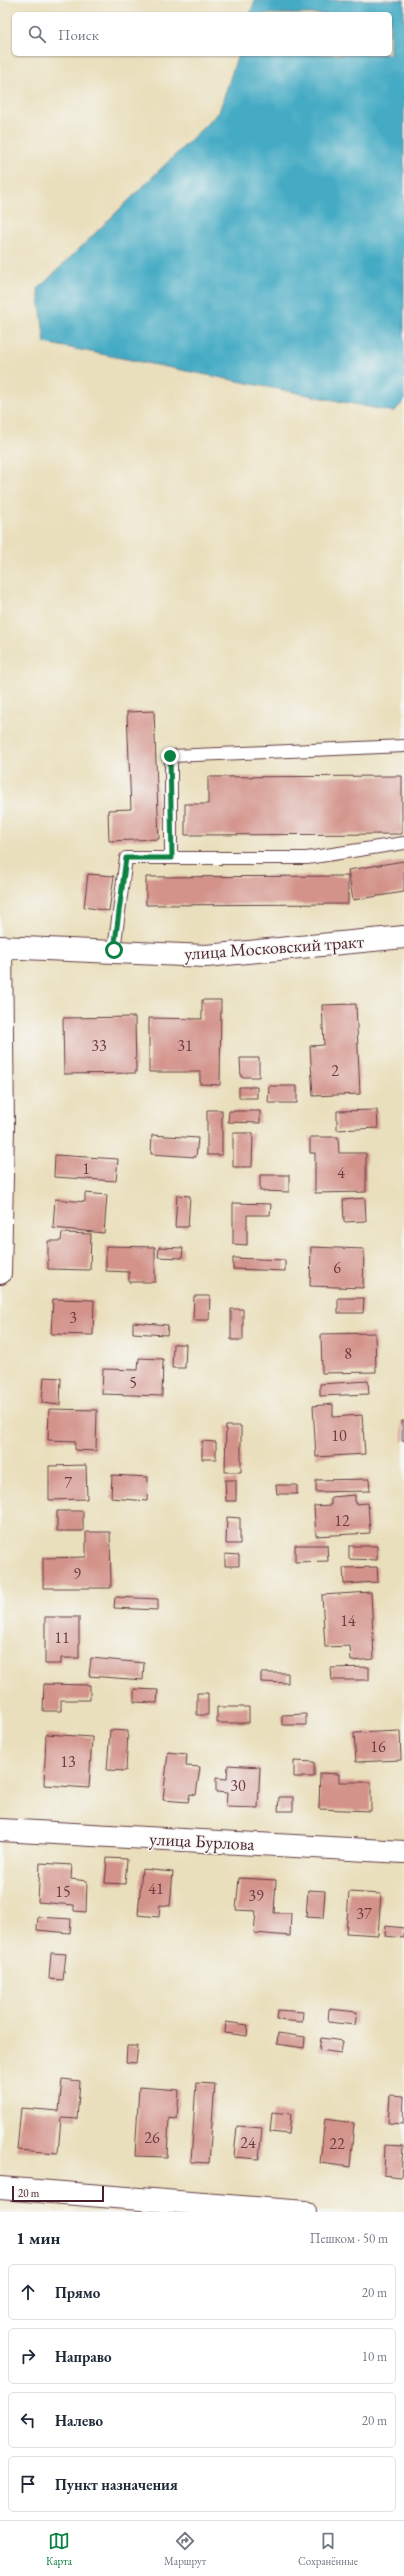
<!DOCTYPE html>
<html lang="ru">
<meta charset="utf-8">
<style>
:root{--surface:#fff;--page:#f6f6f7;--text:#1f2937;--muted:#747a83;--line:#e0e1e3;--accent:#0b8043}
body{margin:0;font-family:"EB Garamond",serif;background:var(--page);color:var(--text)}
.scale{position:absolute;left:12px;bottom:10px;width:92px;box-sizing:border-box;padding-left:4px;border:2px solid #4a1f2b;border-top:0;font-size:11px;line-height:14px;white-space:nowrap;color:#4a1f2b;-webkit-text-stroke:3px #f6f6f2;paint-order:stroke}
.stop{position:absolute;width:12px;height:12px;margin:-9px;border:3px solid #0b8043;border-radius:50%;background:#fff}
.stop.end{background:#0b8043;border-color:#fff;box-shadow:0 1px 4px #0008}
.list{margin:0;padding:0;list-style:none}
h2{display:flex;justify-content:space-between;align-items:center;height:52px;margin:0;padding:0 16px;font-size:17px}
h2 small{font-size:13px;font-weight:400;color:var(--muted)}
.list li{display:grid;grid-template-columns:26px 1fr auto;gap:12px;align-items:center;box-sizing:border-box;height:56px;margin:0 8px 8px;padding:0 8px;border:1px solid var(--line);border-radius:6px}
.list b{display:block;font-size:15px;white-space:nowrap}
.list em{font-size:13px;font-style:normal;color:var(--muted)}
.icon{flex:none;width:22px;height:22px;fill:none;stroke:currentColor;stroke-width:2;stroke-linecap:round;stroke-linejoin:round}
.map{position:relative;flex:none;width:404px;height:2212px;overflow:hidden}
.search{position:absolute;background:var(--surface);box-shadow:0 1px 3px #0004;left:12px;right:12px;top:12px;height:44px;display:flex;align-items:center;gap:10px;box-sizing:border-box;padding:0 14px;border-radius:6px;color:var(--muted);font-size:15px}
.sheet{height:308px;background:var(--surface)}
nav{display:flex;justify-content:space-around;align-items:center;box-sizing:border-box;height:56px;border-top:1px solid var(--line);background:var(--surface);font-size:11px;color:var(--muted)}
nav a{display:grid;justify-items:center;gap:2px}
nav .on{color:var(--accent)}
.map>svg:first-child{display:block}
.water{fill:#44abc4;stroke:#476578}
.building{fill:#d3938a}
.lines{fill:none;stroke-linecap:round;stroke-linejoin:round}
.lane-casing{stroke:#623c41;stroke-width:14}
.street-casing{stroke:#623c41;stroke-width:24}
.lane{stroke:#fff;stroke-width:12}
.street{stroke:#fff;stroke-width:22}
.route{stroke:#0b8043;stroke-width:5}
.labels{text-anchor:middle;dominant-baseline:central;stroke-width:3;stroke-linejoin:round;paint-order:stroke}
.number-label{font-size:16px;fill:#6c3c43}
.street-label{font-size:18px;fill:#4a1f2b;stroke:#f6f6f2}
</style>
<div class="map">
<svg width="404" height="2212" viewBox="0 0 404 2212">
<rect width="100%" height="100%" fill="#f6f6f2"/>
<filter id="ink" filterUnits="userSpaceOnUse"><feTurbulence type="fractalNoise" baseFrequency=".025" numOctaves="2"/><feDisplacementMap in="SourceGraphic" scale="8" xChannelSelector="R" yChannelSelector="G"/><feConvolveMatrix kernelMatrix="1 2 1 2 8 2 1 2 1" color-interpolation-filters="sRGB"/></filter>
<filter id="wash" filterUnits="userSpaceOnUse"><feTurbulence type="fractalNoise" baseFrequency=".012" numOctaves="4" result="noise"/><feDisplacementMap in="SourceGraphic" scale="16" xChannelSelector="R" yChannelSelector="G"/><feGaussianBlur stdDeviation="0.9" result="paint"/><feColorMatrix in="noise" values="0 0 0 0 0 0 0 0 0 0 0 0 0 0 0 0 0 1.4 0 .05"/><feComposite in="paint" operator="in"/></filter>
<g filter="url(#wash)">
<rect width="100%" height="100%" fill="#eadfbc"/>
<path class="water" d="M255,0H404V401L394,412L45,343L38,289L219,112L238,54H390V14H250Z"/>
<g id="blocks">
<path class="building" d="M154,711L159,839L109,841L108,810L131,809L127,712Z
M402,776V834L185,835V804H208V777Z
M404,861V892L353,900L348,870Z
M88,874L114,876L109,911L84,907Z
M348,876V904L146,905V877Z
M202,1000H221L220,1085L200,1084V1072H149V1018L202,1019Z
M356,1004L360,1094L313,1096L310,1046L324,1045L322,1005Z
M135,1017L136,1073L64,1074L63,1018Z
M240,1058H259V1077H241Z
M269,1086H297V1103H268Z
M239,1087H257V1098H239Z
M207,1110H222V1155H207Z
M377,1110L378,1128L337,1130V1111Z
M229,1111H260V1123L228,1122Z
M233,1133H253L252,1167H233Z
M152,1135L198,1138L196,1157L151,1154Z
M310,1137H338L339,1153H366V1192L315,1193V1153H310Z
M55,1155L118,1159L116,1181L54,1177Z
M260,1175H289V1192L260,1191Z
M85,1193L107,1195L104,1233L53,1228L55,1199L85,1202Z
M177,1195L190,1196L188,1227H175Z
M365,1198L366,1221L344,1222L343,1200Z
M233,1203L271,1204L270,1215H247V1245L233,1244Z
M62,1233L91,1234L90,1270L48,1269V1241H61Z
M106,1246L155,1247V1282H129V1272L106,1271Z
M159,1247L183,1248L182,1258L158,1257Z
M311,1247L364,1249L363,1288L310,1286Z
M233,1258L285,1260V1271L233,1269Z
M194,1296H210L209,1320H193Z
M338,1298H364L363,1313H338Z
M53,1299L94,1300L93,1335L51,1334Z
M231,1309H243V1340H231Z
M133,1322L168,1325L167,1335L133,1333Z
M375,1333L376,1372L322,1373L321,1334Z
M173,1344H186L185,1368H172Z
M139,1358L163,1359L162,1396L102,1394L103,1369L138,1370Z
M44,1377L61,1378L60,1405L42,1403Z
M368,1381L369,1394L320,1396V1384Z
M333,1404V1417L362,1415L365,1454L316,1457L313,1406Z
M49,1409L97,1410L96,1451L75,1450V1441L48,1440Z
M402,1421H404V1441H402Z
M226,1426H241V1472H225Z
M202,1441L216,1442V1459H202Z
M86,1465L87,1499L49,1500V1466Z
M112,1475L148,1477L147,1501L111,1498Z
M369,1479L370,1491L316,1492V1480Z
M225,1480H236V1501H226Z
M276,1485H297V1494H277Z
M355,1495V1504L368,1503L370,1533L316,1536L314,1506L331,1505V1497Z
M57,1511H83V1531H57Z
M227,1517L240,1518V1544H226Z
M86,1532H110L111,1588H43V1558L86,1557Z
M295,1545H327L328,1561L295,1562Z
M349,1546H377V1560L349,1559Z
M225,1554L239,1555V1566H225Z
M377,1567L378,1582L344,1584L343,1568Z
M371,1592L374,1659L351,1661L350,1646L325,1647L322,1595Z
M115,1597L158,1599V1610L114,1608Z
M45,1617H79V1658H61V1664H45Z
M91,1658L144,1663L143,1680L89,1676Z
M369,1667V1680H332L331,1668Z
M261,1673H288V1683L261,1682Z
M44,1684L90,1685V1700H61V1711H43Z
M134,1689L158,1690L157,1703L134,1702Z
M197,1693H208V1715H197Z
M217,1707H249V1723H217Z
M306,1714V1725H282V1715Z
M110,1730L128,1731L126,1771L107,1770Z
M400,1731L401,1760L356,1762L354,1733Z
M46,1734L92,1737L89,1788L44,1785Z
M168,1752L187,1754L186,1766L200,1767L196,1795L190,1794L188,1802L163,1800Z
M294,1761L314,1762V1777H294Z
M228,1765L260,1767L258,1808L226,1807L227,1793L216,1792V1778L227,1779Z
M320,1773L339,1774V1782H371V1811L319,1809Z
M279,1797H293V1811H278Z
M107,1858L127,1859L125,1884L105,1883Z
M40,1863L72,1865L71,1879L87,1881L86,1912L74,1911V1905L38,1902Z
M142,1869L173,1872L170,1906L160,1905L159,1917L138,1915Z
M239,1878L276,1880L274,1913H291L290,1936L254,1933L256,1911L236,1910Z
M308,1890L325,1891L323,1918L306,1917Z
M349,1892L381,1894L378,1935L346,1933Z
M38,1917L71,1919L70,1933L37,1930Z
M386,1926L404,1928V1938L385,1936Z
M51,1953L66,1954L63,1980L49,1979Z
M329,2009L357,2012L355,2025L328,2022Z
M278,2010L303,2012L302,2022L277,2020Z
M226,2022L248,2025L247,2036L225,2033Z
M278,2033L305,2037L304,2048L277,2044Z
M321,2038L343,2041L341,2053L319,2050Z
M127,2046H138L136,2063L126,2062Z
M62,2079L80,2081L77,2119L61,2118L58,2153L17,2150L21,2108L59,2111Z
M196,2083L215,2084L209,2163L191,2162Z
M139,2087L179,2090L177,2119L169,2118L167,2157L135,2156Z
M390,2095L404,2096L403,2124L388,2123Z
M272,2112L291,2114L289,2134L270,2132Z
M325,2119L354,2123L350,2167L320,2163Z
M237,2126L262,2128L259,2159L234,2157Z
M385,2145L403,2146L401,2177L384,2175Z"/>
</g>
</g>
<g filter="url(#ink)">
<use href="#blocks" fill-opacity="0" stroke="#623c41" stroke-width="1"/>
<g class="lines">
<defs>
<path id="lane" d="M171,858V756L404,746
M114,950L126,858H307L404,843"/>
<path id="street" d="M0,947L206,956L404,937
M0,1273L3,1127L1,947
M0,1830L404,1852
M0,2188L305,2212"/>
</defs>
<use href="#lane" class="lane-casing"/>
<use href="#street" class="street-casing"/>
<use href="#lane" class="lane"/>
<use href="#street" class="street"/>
</g>
</g>
<g class="lines" filter="url(#ink)">
<path class="route" d="M114,950L126,858H172L170,756"/>
</g>
<g class="labels">
<g class="number-label">
<text x="99" y="1045">33</text>
<text x="185" y="1045">31</text>
<text x="335" y="1070">2</text>
<text x="86" y="1168">1</text>
<text x="341" y="1172">4</text>
<text x="337" y="1267">6</text>
<text x="73" y="1317">3</text>
<text x="348" y="1353">8</text>
<text x="133" y="1382">5</text>
<text x="339" y="1435">10</text>
<text x="68" y="1482">7</text>
<text x="342" y="1520">12</text>
<text x="77" y="1573">9</text>
<text x="348" y="1620">14</text>
<text x="62" y="1637">11</text>
<text x="378" y="1746">16</text>
<text x="68" y="1761">13</text>
<text x="238" y="1785">30</text>
<text x="156" y="1888">41</text>
<text x="63" y="1891">15</text>
<text x="256" y="1895">39</text>
<text x="364" y="1913">37</text>
<text x="152" y="2137">26</text>
<text x="248" y="2142">24</text>
<text x="337" y="2143">22</text>
</g>
<g class="street-label">
<text transform="translate(274 947) rotate(-4)">улица Московский тракт</text>
<text transform="translate(202 1841) rotate(3)">улица Бурлова</text>
</g>
</g>
</svg>
<div class="scale">20 m</div>
<div class="stop" style="left:114px;top:950px"></div>
<div class="stop end" style="left:170px;top:756px"></div>
<div class="search"><svg class="icon" aria-label="search" viewBox="0 0 24 24"><circle cx="10" cy="10" r="6"/><path d="M15 15l6 6"/></svg>Поиск</div>
</div>
<section class="sheet">
<h2>1 мин<small>Пешком · 50 m</small></h2>
<ul class="list">
<li><svg class="icon" aria-label="ahead" viewBox="0 0 24 24"><path d="M12 20V5M6 11l6-6 6 6"/></svg><div><b>Прямо</b></div><em>20 m</em></li>
<li><svg class="icon" aria-label="right" viewBox="0 0 24 24"><path d="M7 20v-9h11M14 6l5 5-5 5"/></svg><div><b>Направо</b></div><em>10 m</em></li>
<li><svg class="icon" aria-label="left" viewBox="0 0 24 24"><path d="M17 20v-9H6M10 6l-5 5 5 5"/></svg><div><b>Налево</b></div><em>20 m</em></li>
<li><svg class="icon" aria-label="arrive" viewBox="0 0 24 24"><path d="M6 21V4h12l-3 4 3 4H6"/></svg><div><b>Пункт назначения</b></div></li>
</ul>
</section>
<nav>
<a class="on"><svg class="icon" aria-label="map" viewBox="0 0 24 24"><path d="M3 6l6-2 6 2 6-2v14l-6 2-6-2-6 2zM9 4v14M15 6v14"/></svg>Карта</a>
<a><svg class="icon" aria-label="directions" viewBox="0 0 24 24"><path d="M12 3l9 9-9 9-9-9zM9 14v-3h6M13 9l2 2-2 2"/></svg>Маршрут</a>
<a><svg class="icon" aria-label="saved" viewBox="0 0 24 24"><path d="M7 4h10v16l-5-4-5 4z"/></svg>Сохранённые</a>
</nav>
